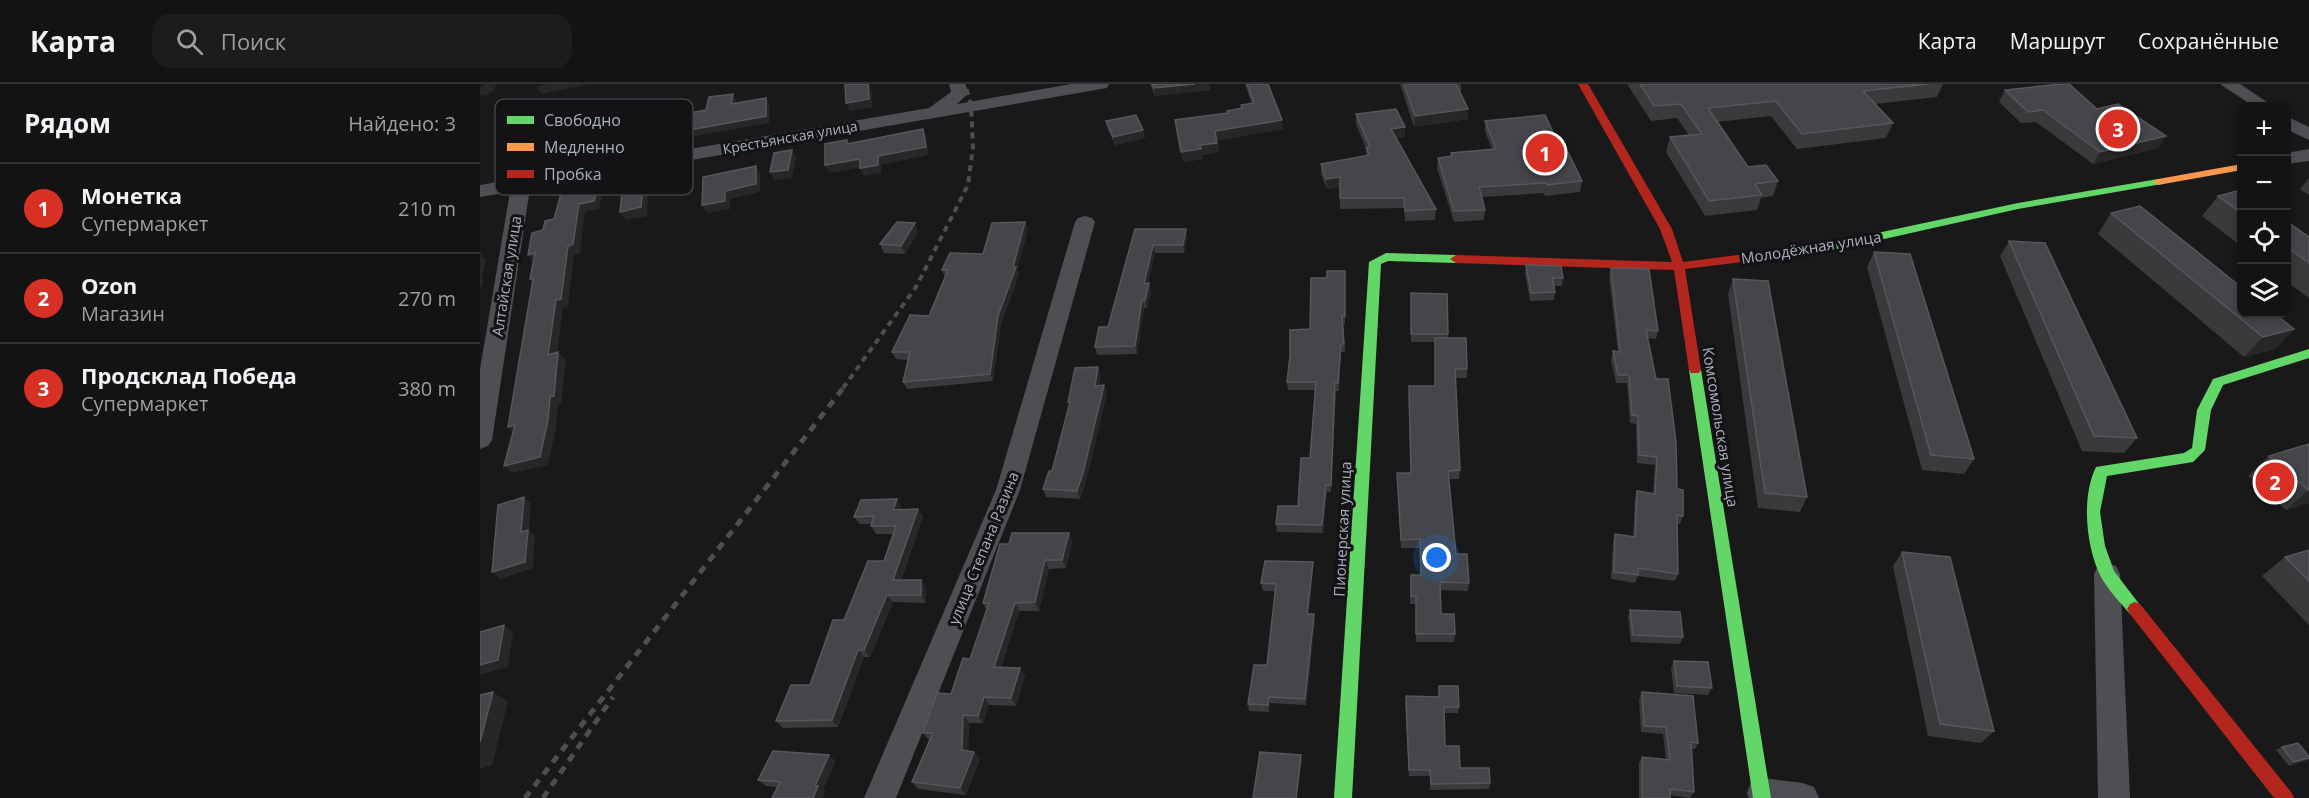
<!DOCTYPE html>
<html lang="ru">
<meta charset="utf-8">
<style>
:root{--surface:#131314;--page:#1c1c1d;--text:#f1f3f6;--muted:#9d9ea0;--line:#323234;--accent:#d93025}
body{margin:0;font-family:"Open Sans",sans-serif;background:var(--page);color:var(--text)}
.controls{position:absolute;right:18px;top:18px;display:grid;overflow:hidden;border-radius:12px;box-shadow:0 3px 9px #0003}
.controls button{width:54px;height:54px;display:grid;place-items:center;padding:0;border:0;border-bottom:2px solid var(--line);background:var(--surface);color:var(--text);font:30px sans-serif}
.you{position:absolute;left:957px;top:474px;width:21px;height:21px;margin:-15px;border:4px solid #fff;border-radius:50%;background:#1a73e8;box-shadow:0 0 0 9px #1a73e833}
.badge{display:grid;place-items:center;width:39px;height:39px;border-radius:50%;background:var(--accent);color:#fff;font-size:20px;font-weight:700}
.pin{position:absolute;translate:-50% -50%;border:3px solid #fff;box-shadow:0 2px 6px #0006}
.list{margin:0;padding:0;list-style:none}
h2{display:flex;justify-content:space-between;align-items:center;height:78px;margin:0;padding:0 24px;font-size:26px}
h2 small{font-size:20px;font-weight:400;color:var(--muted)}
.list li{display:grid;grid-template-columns:39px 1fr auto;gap:18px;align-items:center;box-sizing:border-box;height:90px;padding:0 24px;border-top:2px solid var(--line)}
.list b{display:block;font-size:22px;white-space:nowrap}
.list p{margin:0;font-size:20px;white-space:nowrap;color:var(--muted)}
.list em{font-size:20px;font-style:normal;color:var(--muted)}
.icon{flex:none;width:33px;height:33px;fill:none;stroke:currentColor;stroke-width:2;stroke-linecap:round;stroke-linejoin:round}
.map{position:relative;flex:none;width:1829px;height:714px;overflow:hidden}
header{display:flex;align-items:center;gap:36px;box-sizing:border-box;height:84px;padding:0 30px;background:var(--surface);border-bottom:2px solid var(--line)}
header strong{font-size:28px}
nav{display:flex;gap:33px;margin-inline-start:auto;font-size:21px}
.search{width:420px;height:54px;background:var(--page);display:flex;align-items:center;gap:15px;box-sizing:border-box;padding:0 21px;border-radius:18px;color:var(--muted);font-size:22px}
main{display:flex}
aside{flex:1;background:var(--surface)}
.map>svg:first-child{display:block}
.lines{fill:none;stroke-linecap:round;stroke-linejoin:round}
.street{fill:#4d4f53;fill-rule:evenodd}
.fast{fill:#63d668;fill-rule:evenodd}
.slow{fill:#ff974d;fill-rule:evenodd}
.jam{fill:#b3261e;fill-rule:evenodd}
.rail-far1{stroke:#4d4e52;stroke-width:4;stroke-dasharray:6 5;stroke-linecap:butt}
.rail{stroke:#4d4e52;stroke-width:5;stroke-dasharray:8 7;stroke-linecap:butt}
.wall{fill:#393a3c}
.shaded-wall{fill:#272728}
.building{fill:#454649;stroke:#55575b;stroke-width:1.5}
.labels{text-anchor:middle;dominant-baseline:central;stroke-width:6;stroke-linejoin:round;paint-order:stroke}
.far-street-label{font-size:14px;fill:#a9afbc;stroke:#131316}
.street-label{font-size:15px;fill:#a9afbc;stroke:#131316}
.key{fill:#131316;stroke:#404248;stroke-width:1.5}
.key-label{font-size:16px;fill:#a9afbc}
</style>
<header>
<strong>Карта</strong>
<div class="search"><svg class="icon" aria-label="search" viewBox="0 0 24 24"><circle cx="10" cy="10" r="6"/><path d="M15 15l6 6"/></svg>Поиск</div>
<nav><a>Карта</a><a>Маршрут</a><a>Сохранённые</a></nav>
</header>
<main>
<aside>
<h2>Рядом<small>Найдено: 3</small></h2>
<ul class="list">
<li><span class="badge">1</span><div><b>Монетка</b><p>Супермаркет</p></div><em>210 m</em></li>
<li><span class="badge">2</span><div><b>Ozon</b><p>Магазин</p></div><em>270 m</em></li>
<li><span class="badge">3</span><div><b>Продсклад Победа</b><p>Супермаркет</p></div><em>380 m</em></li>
</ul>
</aside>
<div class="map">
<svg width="1829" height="714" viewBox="0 0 1829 714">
<rect width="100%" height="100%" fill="#19191a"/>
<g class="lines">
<path class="street" d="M469,0H485L489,9L477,20L591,0H629L627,4L621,5L50,104L12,356L8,362L0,365V285L30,108L0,113V101L449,24L471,8Z
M1740,0H1760L1793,22H1773Z
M1806,32L1829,43V56L1806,45Z
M1829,65V77L1806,80V69Z
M605,132L612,134L615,138L540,406L416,714H384L516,406L595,138L598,134Z
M1627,479L1636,482L1640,490L1650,714H1618L1614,490L1618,482Z
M1282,694L1323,699L1334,703L1339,714H1269L1267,709L1271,698Z"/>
<path class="fast" d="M1678,95L1682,96V100L1538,125L1355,166L1304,173L1298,169L1304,165L1355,158L1538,119Z
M906,169L976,171L982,175L976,179L908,177L901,180L872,714H854L889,178Z
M1829,265V274L1743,301L1731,326L1725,366L1713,378L1627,392L1620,428L1625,462L1634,487L1663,525L1660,530L1655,532L1650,530C1640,518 1628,506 1621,493C1606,464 1601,413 1616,383L1704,369L1712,364L1717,326L1733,295Z
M1215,281L1221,286L1291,714H1273L1209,286Z"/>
<path class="slow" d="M1762,80V86L1678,101L1673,98L1678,95Z"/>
<path class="jam" d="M1098,0H1108L1192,145L1203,178L1304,165L1310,169L1304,173L1205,185L1221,286L1219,289H1211L1209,286L1194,186L976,179L970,175L976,171L1192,178L1180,145Z
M1655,518L1660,520L1811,708L1814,714H1794L1650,530L1647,525L1650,520Z"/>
<path class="rail-far1" d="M363,304L436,203L488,101L493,63L491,21L485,0"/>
<path class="rail" d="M45,714L364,303
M63,714L133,613"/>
</g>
<path class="wall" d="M670,0H729L730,6L675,12Z
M765,0H788L803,45L737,56L739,68L722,71L723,75L703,78L762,24L761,21L772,20Z
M920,0H981V7H980L988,35L934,43Z
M1147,0H1463L1457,13L1395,20L1413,39L1406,54L1317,65L1291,32L1237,38L1268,83L1298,97L1293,112L1281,114L1277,126L1225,132L1186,68L1190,53L1209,51L1197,34L1171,37Z
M1525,6L1617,25L1686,52L1678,64L1613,80L1556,38L1541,39L1519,18Z
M876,30L925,43V53L916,54L956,125L955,136L925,137L924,124L860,125V103L847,105L841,90V80L886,72V64L876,40Z
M626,37L663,46L665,54L635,61L628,45Z
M1005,37L1080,63L1102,97L1100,108L1065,112L1064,109L1002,113L1005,126L1004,136L974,138L957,84L958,74L971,72V69L1012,65L1005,47Z
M1829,94V111L1820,105Z
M1761,106V162L1722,132L1738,112Z
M1631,129L1814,245L1795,265L1764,273L1618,150Z
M1806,137L1829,153V214L1806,197Z
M545,138L548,146L537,185L539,190L521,240L513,297L427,305L423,298L428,276L416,275L412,268L449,232L465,193L462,186L503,170Z
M655,145L707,153L704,169H675L668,199L671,208L667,224H664L657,270L617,271L615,263L628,243Z
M438,148L425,170L404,169L400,160Z
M1529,157L1657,354L1644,369L1602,367L1520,172Z
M1394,168L1494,375L1484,390L1442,386L1387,183Z
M1046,181L1083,194L1082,202H1074L1075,208L1074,216L1050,217L1045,189Z
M1131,184L1178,247L1176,255L1168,254L1203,432L1200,440L1197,439L1198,490L1195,497L1158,492L1155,499L1131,495L1133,458L1135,450L1153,453L1155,415L1157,407L1173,410L1175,381L1157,379L1156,340L1150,339L1147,299H1136L1131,276L1133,267L1138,268L1129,192Z
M865,187V240H863L865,268H861L859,307H856L851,408H847L843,449L797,448L796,440L818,422L830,374L835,306H808L807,298L830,245L847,194Z
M1253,195L1327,413L1320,428L1278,424L1248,210Z
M931,209L967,210L968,254L987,285V294H975L980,386L979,395H969L976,470L989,499L988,507L960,506L961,530L975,550L974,558H936V520H930L931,491H940V464H921L917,389H931L928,310L955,302V258H931Z
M618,283L620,291L619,302L624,301L627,309L606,397L600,415L566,413L563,405L572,387L590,321L588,318Z
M1829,360V419L1806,426L1768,392L1789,372Z
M421,423V425H438L443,433L421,496H441L446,504V519L413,518L390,573H384L358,643L303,644L296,637L330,601L404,477L414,450H396L391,442L392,440H380L374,433Z
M589,449L592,458L586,484L569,485L559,527H539L521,583L540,584L545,592L536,622L509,621L503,639H489L488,667L500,675L486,711L438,705L432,698L449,656L443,649L471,610L490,575L506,526L503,519L529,460Z
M1829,466V541L1782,492L1805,473Z
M1422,468L1514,647L1501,659L1448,652L1413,482Z
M833,486L829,530L835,537L826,621L790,619L789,628L769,627L768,620L787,581L795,507H783L781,499Z
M1150,526L1203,553L1200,560L1151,558L1148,533Z
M1194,577L1232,604L1228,611L1194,609L1191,584Z
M959,602L979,623L978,629H964L965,662L980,684L1010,699L1009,705L950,706V692H929L925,619L959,613Z
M1162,608L1218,659L1215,665H1211L1214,708L1210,714L1190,711V714H1159V679L1162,673L1186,676L1183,650L1161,648L1159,615Z
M1802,663L1829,675L1825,677L1809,682L1796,666Z
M349,671L355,677L343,706L345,708L342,714H292L298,703L286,702L278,696Z"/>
<path class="shaded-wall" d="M7,0H16L14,7L9,8L8,11L0,12V4L3,1Z
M66,0H111L62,10L56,2Z
M388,0H389L391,3L393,23L370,27L366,19Z
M715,0H729L730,6L675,12L674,4Z
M253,10L257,17L254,27L251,20Z
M286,14L290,21L289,39L164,61L160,55Z
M988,25V35L934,43L935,32Z
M154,26L159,34L155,53L133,57L128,49Z
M802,36L803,45L736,57L735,47Z
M114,42L120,50L114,72L77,79L71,71Z
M925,43V53L911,55V45Z
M443,45L446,53L449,71L401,81V89L384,92L380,84L398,72Z
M663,46L665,54L635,61L633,53Z
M1686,52L1678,64L1613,80L1620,68Z
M737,59L739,68L722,71L723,75L703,78L701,68L720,61Z
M312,66L316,74L312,94L294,96L290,88Z
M380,75L384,83L349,89L345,81Z
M276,82L280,90V108L250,115V125L227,129L222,121L245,107Z
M120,92L125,100L119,125L105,128L100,169L94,170L88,223L83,224L76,279L68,271L76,216L88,162L99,120Z
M164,92L169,100L167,132L146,136L140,128Z
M860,93V103L847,105L846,95Z
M545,138L548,146L537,185L539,190L521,240L513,297L510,290L518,232Z
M435,139L438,148L425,170L421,162Z
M706,145L707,153L704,169L703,161Z
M673,161L675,169L666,208L664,200Z
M0,169L6,176L2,195L3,196L0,208Z
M55,169L54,179L48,171Z
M669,199L671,208L667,224L665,216Z
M662,216L664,224L657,270L655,262Z
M1814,245L1795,265L1764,273L1783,253Z
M861,260V268L859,307L858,299Z
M78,268L86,276L81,320L78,321L76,344L68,381L32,389L24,382L70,313Z
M618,283L620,291L617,310L615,302Z
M855,299L856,307L851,408V401Z
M624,301L627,309L606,397L600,415L597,407Z
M35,341L36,351L28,343Z
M846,401L847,408L843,449L842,441Z
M1828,406H1829V419L1806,426Z
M44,413L51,420L49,447L55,452L53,484L20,495L12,488L41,448Z
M417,415L421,423L418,433L413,426Z
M438,425L443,433L418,503L413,496Z
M589,449L592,458L586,484L582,476Z
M565,476L569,485L559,527L555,518Z
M833,478V486L828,537L827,530Z
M441,496L446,504V519L441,511Z
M407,511L413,518L390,573L384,566Z
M535,519L539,527L519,591L514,583Z
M834,530L835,537L826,621L825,615Z
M24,541L33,548L28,583L0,591V581Z
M378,566L384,573L358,643L352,636Z
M540,584L545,592L536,622L531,614Z
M13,608L28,618L12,681L0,685V658Z
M504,613L509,621L503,639L498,632Z
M789,613L790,619L789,628L788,621Z
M483,631L489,639L488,673L482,666Z
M494,668L500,675L486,711L480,704Z
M349,671L355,677L343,706L345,708L342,714H333L335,702Z
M821,671L822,677L817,714H816Z
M1829,675L1825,677L1809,682L1814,678Z"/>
<path class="building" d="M365,0H388L389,15L366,19Z
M672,0H715L674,4Z
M767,0H788L802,36L735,47L737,59L720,61L721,65L701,68L695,36L748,29L747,27L762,24L761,21L774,19Z
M924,0H976L988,25L935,32Z
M1160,0H1448L1383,7L1413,39L1322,50L1296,17L1228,24L1268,83L1286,81L1298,97L1275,100L1282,111L1229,117L1190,53L1222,50L1201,20L1174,22Z
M1581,0H1589L1617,25L1638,20L1686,52L1620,68L1563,26L1548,28L1525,6Z
M253,10L251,20L286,14V32L160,55L164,35L184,32V34L226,26L229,13Z
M916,25L925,43L911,45L956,125L925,127L924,114H860V93L846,95L841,80L890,71L886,64L890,63L876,30Z
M656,31L663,46L633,53L626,37Z
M1065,31L1080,63L1085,62L1102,97L1067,101L1066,99L999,103L1005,126L974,127L958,74L972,72L971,69L1016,65L1005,37Z
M443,45L446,63L398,72V81L380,84V75L345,81V60L367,56V60Z
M312,66L308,86L290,88L294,69Z
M276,82V100L245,107V117L222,121L223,93Z
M120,92L114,117L99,120L93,160L88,162L81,215L76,216L68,271L78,268L74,312L70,313L68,336L60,373L24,382L35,341L28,343L53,195H50L55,169L48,171L52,149L63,146L65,137L74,135L84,99Z
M164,92L161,123L140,128L143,97Z
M1761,106V129L1738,112Z
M1660,122L1761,203V230H1795L1814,245L1783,253L1631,129Z
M1806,137L1829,153V179L1806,162Z
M417,138L435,139L421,162L400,160Z
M545,138L533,183H536L518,232L510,290L423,298L430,268H412L430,231L449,232L468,186H462L470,169L503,170L512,139Z
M655,145H706L703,161H673L664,200L669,199L665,216H662L655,262L615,263L619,243H628Z
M1529,157L1565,159L1657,354L1614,352Z
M1394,168L1430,170L1494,375L1451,371Z
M1046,181L1081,182L1083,194H1072L1075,208L1051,209Z
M1131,184L1169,185L1178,247L1166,246L1176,295H1188L1196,358L1197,405L1203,406V432L1197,431L1198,490L1158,484V491L1134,488L1135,450L1155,453L1157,407L1175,410L1177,373L1159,371L1158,332L1152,331L1149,291H1138L1133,267L1140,268Z
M847,187H865V232H862L864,260H861L858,299H855L851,401H846L842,441L796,440L798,422H818L821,374H830L836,298H807L810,272V246L830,245L831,194H847Z
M1253,195L1288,197L1327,413L1285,409Z
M931,209L967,210L968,250H931Z
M955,254H986L987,285H975L980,386L968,387L976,470H987L989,499L960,498L961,530H974L975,550H936V512H931V491H941L940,455L921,456L917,389H931L929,302H955Z
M618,283L615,302L624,301L603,389L597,407L563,405L569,387H572L590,318H588L595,284Z
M1829,360V406H1828L1789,372Z
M44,413L41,448L48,446L45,478L12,488L18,421Z
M417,415L413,426L438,425L413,496H441V511H407L384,566H378L352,636L296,637L311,601H330L353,536H364L388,477H404L416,442H391L394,432L374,433L381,416Z
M532,449H589L582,476H565L555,518L535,519L514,583L540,584L531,614L504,613L498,632L483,631L482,666L494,668L480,704L432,698L453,649H443L457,609L471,610L483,574L490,575L509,519H503L520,460H529Z
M1829,466V497L1805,473Z
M1422,468L1470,473L1514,647L1460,640Z
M785,477L833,478L827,530H834L825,615L789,613L788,621L768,620L774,581H787L796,500L781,499Z
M1150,526L1200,528L1203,553L1153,551Z
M24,541L18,576L0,581V548Z
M1194,577L1228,578L1232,604L1197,602Z
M959,602H978L979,623H964L965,662H979L980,684H1009L1010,699L951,700L950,686H929L926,612L959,613Z
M13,608L0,658V611Z
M1162,608L1213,612L1218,659L1211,658L1214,708L1190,705V714H1162V673L1190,676L1186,643L1164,642Z
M1818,659L1829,673V674L1814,678L1802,663Z
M293,667L349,671L335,702H338L333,714H292L300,698L278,696Z
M780,668L821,671L816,714H773Z"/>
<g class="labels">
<g class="far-street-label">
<text transform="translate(310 53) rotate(-10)">Крестьянская улица</text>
</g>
<g class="street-label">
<text transform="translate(1331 163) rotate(-9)">Молодёжная улица</text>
<text transform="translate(26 192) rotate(-81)">Алтайская улица</text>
<text transform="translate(1241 343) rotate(81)">Комсомольская улица</text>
<text transform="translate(862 445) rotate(-87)">Пионерская улица</text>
<text transform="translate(503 464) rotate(-68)">улица Степана Разина</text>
</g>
</g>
<rect x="15" y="15" width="198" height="96" rx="9" class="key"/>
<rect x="27" y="32" width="27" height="8" fill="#63d668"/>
<rect x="27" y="59" width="27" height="8" fill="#ff974d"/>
<rect x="27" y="86" width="27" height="8" fill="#b3261e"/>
<g class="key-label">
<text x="64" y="42">Свободно</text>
<text x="64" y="69">Медленно</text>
<text x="64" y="96">Пробка</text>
</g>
</svg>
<div class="controls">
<button>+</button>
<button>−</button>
<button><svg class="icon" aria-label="locate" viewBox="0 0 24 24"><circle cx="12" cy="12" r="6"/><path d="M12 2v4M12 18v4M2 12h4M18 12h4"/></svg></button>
<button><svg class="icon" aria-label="layers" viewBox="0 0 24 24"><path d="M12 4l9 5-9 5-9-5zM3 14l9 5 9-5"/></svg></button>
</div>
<div class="you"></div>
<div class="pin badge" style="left:1065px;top:69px">1</div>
<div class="pin badge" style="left:1795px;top:398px">2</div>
<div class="pin badge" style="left:1638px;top:45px">3</div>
</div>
</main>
